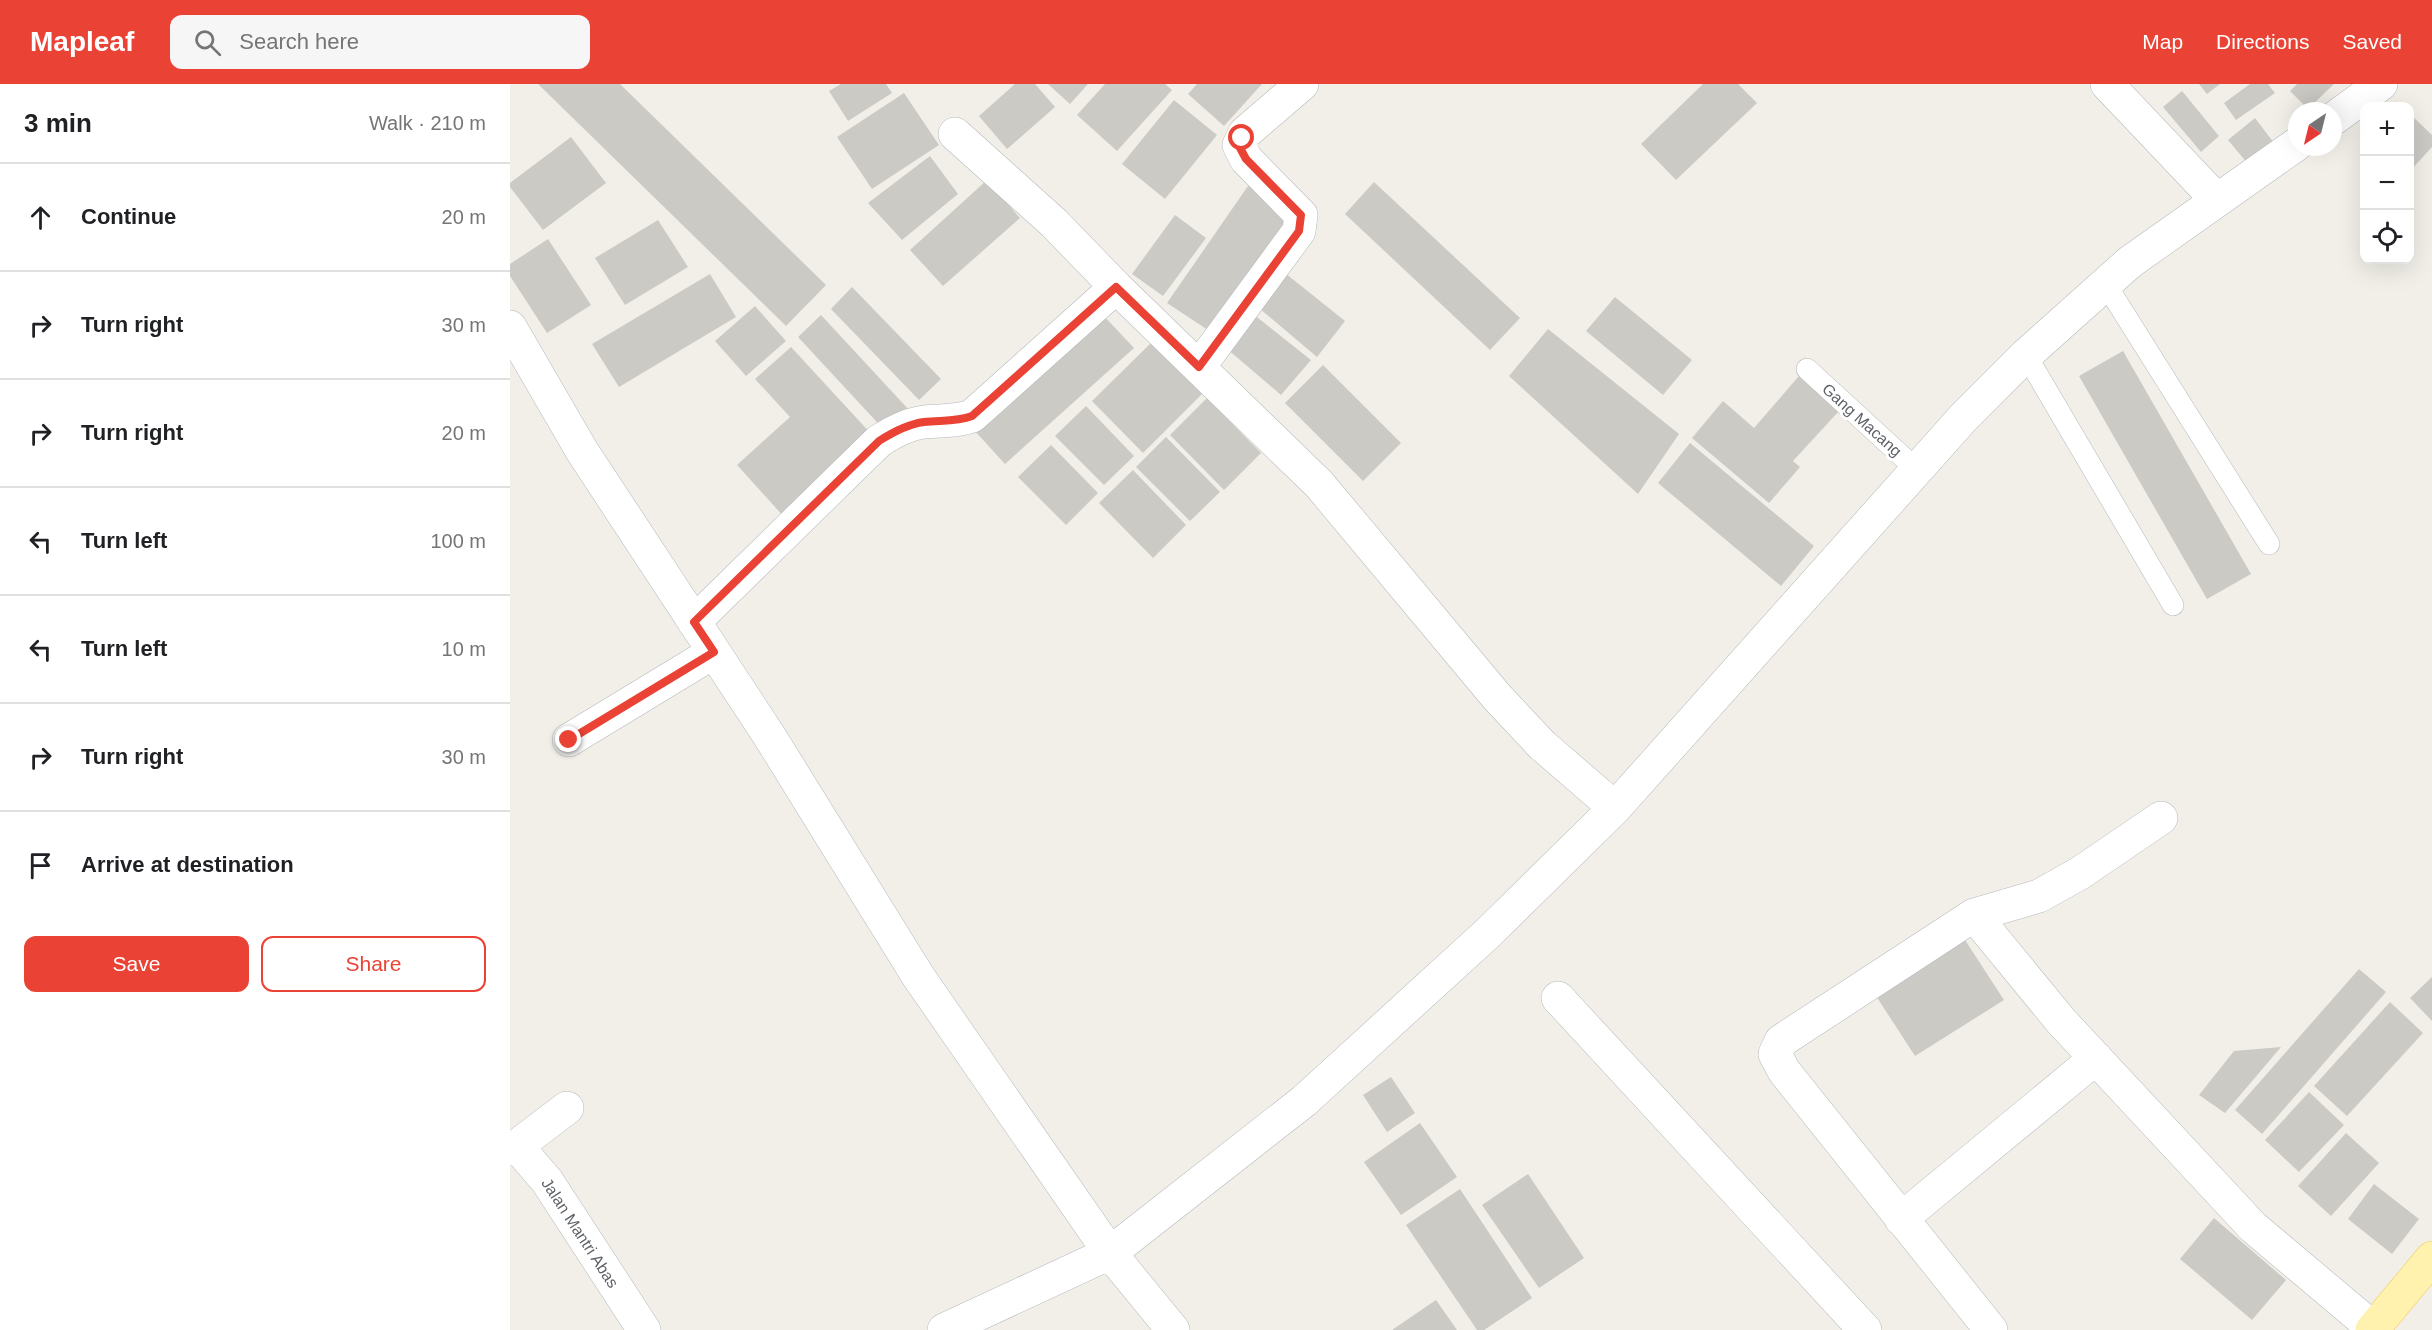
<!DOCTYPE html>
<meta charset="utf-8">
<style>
:root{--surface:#fff;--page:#f6f6f6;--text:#202124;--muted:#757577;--line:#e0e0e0;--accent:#ea4335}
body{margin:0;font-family:Helvetica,sans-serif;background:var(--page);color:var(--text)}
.controls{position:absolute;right:18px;top:18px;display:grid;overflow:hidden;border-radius:12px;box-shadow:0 6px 24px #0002}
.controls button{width:54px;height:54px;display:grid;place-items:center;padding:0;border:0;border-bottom:2px solid var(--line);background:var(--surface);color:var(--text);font:30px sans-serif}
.compass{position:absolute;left:1778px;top:18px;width:54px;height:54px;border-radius:50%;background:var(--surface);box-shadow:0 6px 24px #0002;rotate:215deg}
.stop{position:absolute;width:18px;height:18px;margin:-14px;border:4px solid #ea4335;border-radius:50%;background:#fff}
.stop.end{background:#ea4335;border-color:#fff;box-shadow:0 2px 6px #0008}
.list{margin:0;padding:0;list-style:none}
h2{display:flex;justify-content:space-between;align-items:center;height:78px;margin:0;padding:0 24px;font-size:26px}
h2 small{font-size:20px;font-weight:400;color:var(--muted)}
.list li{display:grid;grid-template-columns:39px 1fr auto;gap:18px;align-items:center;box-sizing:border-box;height:108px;padding:0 24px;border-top:2px solid var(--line)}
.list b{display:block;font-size:22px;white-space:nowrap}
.list em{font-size:20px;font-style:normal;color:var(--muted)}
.actions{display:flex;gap:12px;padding:18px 24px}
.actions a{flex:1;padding:14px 0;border:2px solid var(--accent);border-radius:12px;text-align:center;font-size:21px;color:var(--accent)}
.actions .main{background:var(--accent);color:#fff}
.icon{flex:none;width:33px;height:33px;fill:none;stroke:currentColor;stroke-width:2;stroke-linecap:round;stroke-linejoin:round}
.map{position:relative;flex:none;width:1922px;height:1246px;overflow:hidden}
header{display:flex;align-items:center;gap:36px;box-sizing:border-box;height:84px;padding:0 30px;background:var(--accent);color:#fff}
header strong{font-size:28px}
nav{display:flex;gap:33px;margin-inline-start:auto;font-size:21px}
.search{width:420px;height:54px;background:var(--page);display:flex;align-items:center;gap:15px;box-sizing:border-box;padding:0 21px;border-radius:12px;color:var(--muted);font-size:22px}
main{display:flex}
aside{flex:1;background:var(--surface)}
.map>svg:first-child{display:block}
.building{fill:#cccac5}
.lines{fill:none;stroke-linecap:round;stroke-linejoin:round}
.lane-casing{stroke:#b5b8bc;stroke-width:22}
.street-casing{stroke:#b5b8bc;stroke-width:34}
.primary-casing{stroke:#f2c960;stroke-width:34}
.lane{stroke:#fff;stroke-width:21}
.street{stroke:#fff;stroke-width:33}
.primary{stroke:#fff2af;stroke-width:33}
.route{stroke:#ea4335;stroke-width:8}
.labels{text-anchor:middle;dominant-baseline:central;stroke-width:6;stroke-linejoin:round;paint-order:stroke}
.street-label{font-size:16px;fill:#5f6368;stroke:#fff}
</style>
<header>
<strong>Mapleaf</strong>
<div class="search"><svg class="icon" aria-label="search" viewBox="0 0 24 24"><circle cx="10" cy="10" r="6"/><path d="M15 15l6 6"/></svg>Search here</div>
<nav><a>Map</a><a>Directions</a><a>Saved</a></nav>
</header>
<main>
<aside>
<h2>3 min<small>Walk · 210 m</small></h2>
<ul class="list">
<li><svg class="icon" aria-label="ahead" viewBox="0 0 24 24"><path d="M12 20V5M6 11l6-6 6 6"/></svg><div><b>Continue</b></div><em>20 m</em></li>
<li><svg class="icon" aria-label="right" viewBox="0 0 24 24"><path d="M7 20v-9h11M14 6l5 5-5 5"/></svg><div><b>Turn right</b></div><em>30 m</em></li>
<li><svg class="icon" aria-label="right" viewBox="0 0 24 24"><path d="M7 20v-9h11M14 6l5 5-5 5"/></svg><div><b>Turn right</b></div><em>20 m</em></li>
<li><svg class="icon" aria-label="left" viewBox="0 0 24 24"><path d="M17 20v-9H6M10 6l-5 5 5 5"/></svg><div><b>Turn left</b></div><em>100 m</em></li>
<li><svg class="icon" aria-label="left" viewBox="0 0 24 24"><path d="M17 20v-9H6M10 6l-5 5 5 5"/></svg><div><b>Turn left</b></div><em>10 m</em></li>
<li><svg class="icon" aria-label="right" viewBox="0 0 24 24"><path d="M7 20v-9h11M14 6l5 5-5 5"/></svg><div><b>Turn right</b></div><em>30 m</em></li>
<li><svg class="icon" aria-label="arrive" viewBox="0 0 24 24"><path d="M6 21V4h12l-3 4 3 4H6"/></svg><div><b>Arrive at destination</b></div></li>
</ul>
<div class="actions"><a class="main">Save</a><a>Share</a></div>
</aside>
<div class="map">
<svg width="1922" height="1246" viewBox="0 0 1922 1246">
<rect width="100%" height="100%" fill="#f1efe8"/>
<path class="building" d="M28,0H110L316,201L276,242Z
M331,0H376L382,9L338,37L319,7Z
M505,0H525L545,23L497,65L469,32Z
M538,0H578L560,20Z
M595,0H655L662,6L607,67L567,31Z
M687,0H752L714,42L678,10Z
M1193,0H1228L1247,19L1166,96L1131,60Z
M1689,0H1710L1697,10Z
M1740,0H1758L1765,9L1726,36L1714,19Z
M1787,0H1824L1798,25L1780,7Z
M1672,7L1709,52L1691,68L1653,23Z
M394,9L429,61L362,105L327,53Z
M664,16L707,51L655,115L612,80Z
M1900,30L1922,51V63L1900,87Z
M1745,34L1764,59L1738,80L1718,56Z
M61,53L96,99L33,146L0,103V99Z
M420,72L448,110L392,156L358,119Z
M477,96L510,134L433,202L400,166Z
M864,98L1010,234L980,266L835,130Z
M738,102L785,133L704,250L657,219Z
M665,131L696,154L653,212L622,190Z
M148,136L178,183L115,221L85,174Z
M38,155L81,221L37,249L0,192V180Z
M770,185L835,237L807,273L743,219Z
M200,190L226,233L109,303L82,260Z
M342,203L431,295L409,316L321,225Z
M1105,213L1182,276L1153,311L1076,247Z
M245,222L276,257L236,292L205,257Z
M592,230L624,264L495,380L464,346Z
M743,230L801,276L771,311L716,264Z
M311,231L400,327L377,349L288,253Z
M1038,245L1169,350L1128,410L999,292Z
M641,259L692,310L633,369L582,317Z
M281,263L364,353L275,434L227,381L280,333L245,295Z
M1613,267L1741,490L1697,515L1569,292Z
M813,281L891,359L853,397L775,319Z
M1289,292L1329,327L1283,377L1290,383L1259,419L1182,354L1213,317L1244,344Z
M697,314L751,369L714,406L660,351Z
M576,322L624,372L594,401L545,352Z
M656,353L710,408L680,437L626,383Z
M1180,359L1304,462L1271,502L1148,399Z
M541,361L588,409L556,441L508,393Z
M623,386L676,441L643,474L589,419Z
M1455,856L1494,916L1405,972L1366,912Z
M1849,885L1876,908L1752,1050L1725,1026Z
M1922,893V937L1900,914Z
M1880,918L1913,949L1837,1032L1804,1002Z
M1771,963L1715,1029L1689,1011L1724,967Z
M881,993L905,1029L877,1048L853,1011Z
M1799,1008L1834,1041L1789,1088L1755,1056Z
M910,1039L947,1093L891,1131L854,1078Z
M1836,1049L1869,1079L1821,1132L1788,1102Z
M1018,1090L1074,1174L1029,1204L972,1121Z
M1864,1100L1909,1135L1882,1170L1838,1135Z
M950,1105L1022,1214L974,1246H967L896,1141Z
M1704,1134L1776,1196L1742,1236L1670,1175Z
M926,1216L947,1246H882Z"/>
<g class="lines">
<defs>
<path id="lane" d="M1595,199L1759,460
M1516,271L1663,521
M1297,285L1407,386"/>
<path id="street" d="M1597,0L1707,116
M1823,35L1871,0
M445,50L544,139L606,203
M0,243L72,367L260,653L408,892L600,1169L663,1246
M689,283L789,147L791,131L736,75L729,61L735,49L792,0
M184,538L369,357C383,348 398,340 414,338C431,336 446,338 462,332L606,203L809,400L987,613L1032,661L1105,724
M59,656L204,568
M1464,831L1529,812L1570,789L1651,734
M1048,914L1355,1246
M7,1062L57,1024
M0,1065L7,1062L37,1097L134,1246
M1391,1135L1586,974
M434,1246L600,1169L794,1017L978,849L1105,724L1453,334L1516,271L1620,178L1787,60
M1481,1246L1274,987L1265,970L1271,957L1464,831L1551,937L1743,1143L1863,1244"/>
<path id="primary" d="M1862,1246L1922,1174"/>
</defs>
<use href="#lane" class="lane-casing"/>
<use href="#street" class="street-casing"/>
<use href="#primary" class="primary-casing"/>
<use href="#lane" class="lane"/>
<use href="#street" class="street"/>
<use href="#primary" class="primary"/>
</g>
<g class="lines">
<path class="route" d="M59,656L204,568L184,538L369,357C383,348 398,340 414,338C431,336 446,338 462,332L606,203L689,283L789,147L791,131L736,75L729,62L732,54"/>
</g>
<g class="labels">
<g class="street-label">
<text transform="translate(1352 336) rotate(42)">Gang Macang</text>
<text transform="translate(70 1149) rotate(57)">Jalan Mantri Abas</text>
</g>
</g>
</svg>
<div class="controls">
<button>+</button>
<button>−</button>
<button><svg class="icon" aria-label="locate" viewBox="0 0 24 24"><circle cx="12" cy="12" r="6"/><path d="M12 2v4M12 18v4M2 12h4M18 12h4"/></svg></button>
</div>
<svg class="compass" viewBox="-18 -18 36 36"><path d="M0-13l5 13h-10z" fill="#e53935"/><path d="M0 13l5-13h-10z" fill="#757577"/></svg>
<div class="stop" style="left:732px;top:54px"></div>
<div class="stop end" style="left:59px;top:656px"></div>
</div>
</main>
